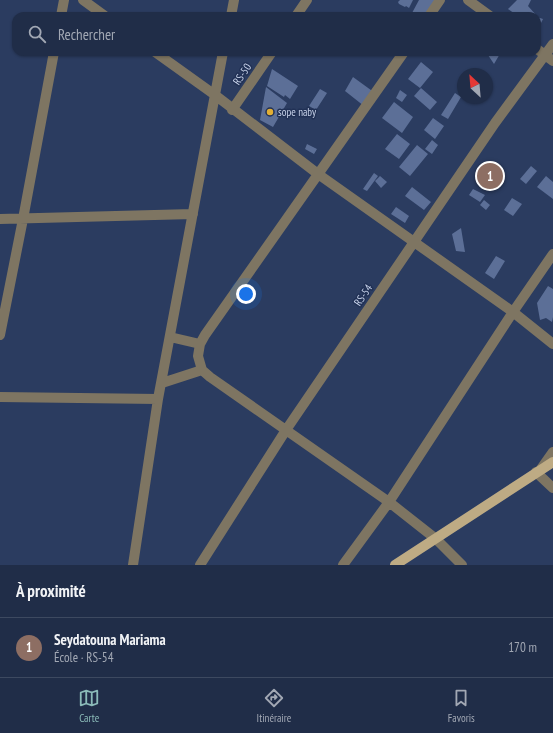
<!DOCTYPE html>
<html lang="fr">
<meta charset="utf-8">
<style>
:root{--surface:#202d48;--page:#2d3952;--text:#f1f3f6;--muted:#a2a8b4;--line:#3d4960;--accent:#8bbbb9}
body{margin:0;font-family:"PT Sans Narrow",sans-serif;background:var(--page);color:var(--text)}
.compass{position:absolute;left:457px;top:68px;width:36px;height:36px;border-radius:50%;background:var(--surface);box-shadow:0 1px 3px #0004;rotate:334deg}
.you{position:absolute;left:246px;top:294px;width:14px;height:14px;margin:-10px;border:3px solid #fff;border-radius:50%;background:#1a73e8;box-shadow:0 0 0 6px #1a73e833}
.badge{display:grid;place-items:center;width:26px;height:26px;border-radius:50%;background:var(--accent);color:#fff;font-size:13px;font-weight:700}
.pin{position:absolute;translate:-50% -50%;border:2px solid #fff;box-shadow:0 1px 4px #0006}
.list{margin:0;padding:0;list-style:none}
h2{display:flex;justify-content:space-between;align-items:center;height:52px;margin:0;padding:0 16px;font-size:17px}
h2 small{font-size:13px;font-weight:400;color:var(--muted)}
.list li{display:grid;grid-template-columns:26px 1fr auto;gap:12px;align-items:center;box-sizing:border-box;height:60px;padding:0 16px;border-top:1px solid var(--line)}
.list b{display:block;font-size:15px;white-space:nowrap}
.list p{margin:0;font-size:13px;white-space:nowrap;color:var(--muted)}
.list em{font-size:13px;font-style:normal;color:var(--muted)}
.icon{flex:none;width:22px;height:22px;fill:none;stroke:currentColor;stroke-width:2;stroke-linecap:round;stroke-linejoin:round}
.map{position:relative;flex:none;width:553px;height:565px;overflow:hidden}
.search{position:absolute;background:var(--surface);box-shadow:0 1px 3px #0004;left:12px;right:12px;top:12px;height:44px;display:flex;align-items:center;gap:10px;box-sizing:border-box;padding:0 14px;border-radius:12px;color:var(--muted);font-size:15px}
.sheet{height:112px;background:var(--surface)}
nav{display:flex;justify-content:space-around;align-items:center;box-sizing:border-box;height:56px;border-top:1px solid var(--line);background:var(--surface);font-size:11px;color:var(--muted)}
nav a{display:grid;justify-items:center;gap:2px}
nav .on{color:var(--accent)}
.map>svg:first-child{display:block}
.building{fill:#5c6f97}
.lines{fill:none;stroke-linecap:round;stroke-linejoin:round}
.minor{stroke:#7e7562;stroke-width:10}
.major{stroke:#beab84;stroke-width:10}
.poi-dot{fill:#e2af34;stroke:#213155;stroke-width:1.5}
.labels{text-anchor:middle;dominant-baseline:central;stroke-width:3;stroke-linejoin:round;paint-order:stroke}
.street-label{font-size:11px;fill:#c8d3ea;stroke:#213155}
.poi-label{font-size:11px;fill:#c8d3ea;stroke:#213155;text-anchor:start}
</style>
<div class="map">
<svg width="553" height="565" viewBox="0 0 553 565">
<rect width="100%" height="100%" fill="#2b3c60"/>
<path class="building" d="M400,0H413L409,8L406,6L405,7L399,4L398,2Z
M419,0H434V3L424,16H417L412,13Z
M517,0H531L528,6L537,16H518L508,9Z
M537,17L543,19L537,31Z
M486,52H501L494,64Z
M421,62L433,72L420,88L408,79Z
M272,69L298,86L290,99L285,95L284,97L267,86Z
M353,77L375,93L364,106L345,91Z
M266,87L287,103L273,127L260,120Z
M421,88L437,102L430,110L414,96Z
M320,89L327,93L316,110L309,106Z
M400,90L407,95L402,102L396,98Z
M455,93L461,97L448,119L441,115Z
M394,102L413,117L402,133L382,118Z
M433,118L444,126L435,139L424,130Z
M397,134L410,144L399,159L385,149Z
M432,140L438,145L432,154L425,149Z
M307,144L317,149L314,154L305,149Z
M417,145L428,154L410,176L399,167Z
M531,166L537,171L526,184L520,179Z
M374,173L378,176L367,191L363,189Z
M380,176L387,182L381,188L375,181Z
M546,176L553,182V199L537,187Z
M412,187L431,202L424,210L405,196Z
M473,189L485,195L480,202L469,195Z
M512,198L522,204L513,216L504,210Z
M484,200L490,205L486,210L480,205Z
M396,207L409,216L405,223L391,214Z
M461,228L465,252L456,251L452,234Z
M496,256L505,261L494,279L485,273Z
M548,286L553,289V317L552,322L546,318L540,320L537,303Z"/>
<g class="lines">
<path class="minor" d="M83,0L105,16
M468,0L490,16
M61,16L64,0
M231,16L234,0
M296,16L307,0
M429,16L440,0
M537,49L553,61
M155,52L215,95L318,174L513,312L553,344
M232,110L272,52
M0,219L193,214
M0,335L23,219L54,52
M170,337L200,344L198,356L202,370L210,377L389,502L436,539L462,565
M200,344L205,335L404,52
M162,383L202,370
M0,397L158,399
M541,469L553,452
M536,472L553,488
M133,565L158,399L223,52
M200,565L286,430L495,123L553,44
M343,565L389,502L513,312L553,254"/>
<path class="major" d="M395,565L553,462"/>
</g>
<circle class="poi-dot" cx="270" cy="112" r="4"/>
<g class="labels">
<g class="street-label">
<text transform="translate(242 74) rotate(-56)">RS-50</text>
<text transform="translate(363 295) rotate(-56)">RS-54</text>
</g>
<g class="poi-label">
<text x="278" y="112">sope naby</text>
</g>
</g>
</svg>
<svg class="compass" viewBox="-18 -18 36 36"><path d="M0-13l5 13h-10z" fill="#e53935"/><path d="M0 13l5-13h-10z" fill="#a2a8b4"/></svg>
<div class="you"></div>
<div class="pin badge" style="left:490px;top:176px;background:#8d6e63">1</div>
<div class="search"><svg class="icon" aria-label="search" viewBox="0 0 24 24"><circle cx="10" cy="10" r="6"/><path d="M15 15l6 6"/></svg>Rechercher</div>
</div>
<section class="sheet">
<h2>À proximité<small></small></h2>
<ul class="list">
<li><span class="badge" style="background:#8d6e63">1</span><div><b>Seydatouna Mariama</b><p>École · RS-54</p></div><em>170 m</em></li>
</ul>
</section>
<nav>
<a class="on"><svg class="icon" aria-label="map" viewBox="0 0 24 24"><path d="M3 6l6-2 6 2 6-2v14l-6 2-6-2-6 2zM9 4v14M15 6v14"/></svg>Carte</a>
<a><svg class="icon" aria-label="directions" viewBox="0 0 24 24"><path d="M12 3l9 9-9 9-9-9zM9 14v-3h6M13 9l2 2-2 2"/></svg>Itinéraire</a>
<a><svg class="icon" aria-label="saved" viewBox="0 0 24 24"><path d="M7 4h10v16l-5-4-5 4z"/></svg>Favoris</a>
</nav>
